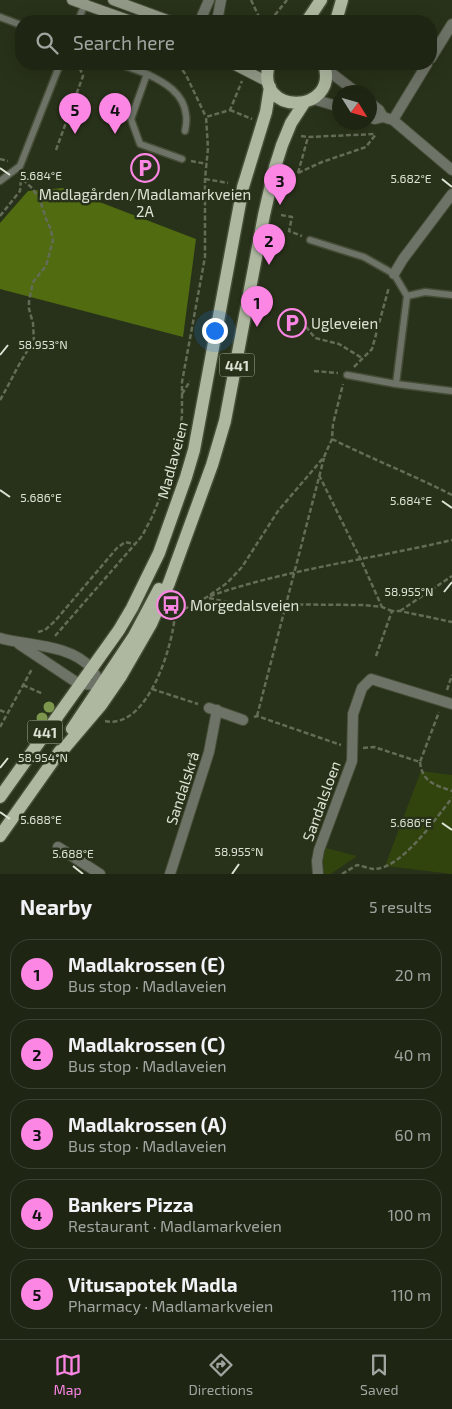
<!DOCTYPE html>
<meta charset="utf-8">
<style>
:root{--surface:#1e2513;--page:#262d1c;--text:#f1f3f6;--muted:#a1a5a0;--line:#3c4233;--accent:#fc86e3}
body{margin:0;font-family:"Exo 2",sans-serif;background:var(--page);color:var(--text)}
.compass{position:absolute;left:332px;top:85px;width:45px;height:45px;border-radius:50%;background:var(--surface);box-shadow:0 5px 20px #0002;rotate:127deg}
.you{position:absolute;left:214px;top:330px;width:18px;height:18px;margin:-12px;border:4px solid #fff;border-radius:50%;background:#1a73e8;box-shadow:0 0 0 8px #1a73e833}
.badge{display:grid;place-items:center;width:32px;height:32px;border-radius:50%;background:var(--accent);color:#111;font-size:16px;font-weight:700}
.pin{position:absolute;translate:-50% -41px;filter:drop-shadow(0 1px 2px #0008)}
.pin::after{content:'';position:absolute;top:26px;width:18px;height:15px;background:inherit;clip-path:polygon(0 0,100% 0,50% 100%)}
.list{margin:0;padding:0;list-style:none}
h2{display:flex;justify-content:space-between;align-items:center;height:65px;margin:0;padding:0 20px;font-size:21px}
h2 small{font-size:16px;font-weight:400;color:var(--muted)}
.list li{display:grid;grid-template-columns:32px 1fr auto;gap:15px;align-items:center;box-sizing:border-box;height:70px;margin:0 10px 10px;padding:0 10px;border:1px solid var(--line);border-radius:20px}
.list b{display:block;font-size:19px;white-space:nowrap}
.list p{margin:0;font-size:16px;white-space:nowrap;color:var(--muted)}
.list em{font-size:16px;font-style:normal;color:var(--muted)}
.icon{flex:none;width:28px;height:28px;fill:none;stroke:currentColor;stroke-width:2;stroke-linecap:round;stroke-linejoin:round}
.map{position:relative;flex:none;width:452px;height:874px;overflow:hidden}
.search{position:absolute;background:var(--surface);box-shadow:0 5px 20px #0002;left:15px;right:15px;top:15px;height:55px;display:flex;align-items:center;gap:12px;box-sizing:border-box;padding:0 18px;border-radius:20px;color:var(--muted);font-size:19px}
.sheet{height:465px;background:var(--surface)}
nav{display:flex;justify-content:space-around;align-items:center;box-sizing:border-box;height:70px;border-top:1px solid var(--line);background:var(--surface);font-size:14px;color:var(--muted)}
nav a{display:grid;justify-items:center;gap:2px}
nav .on{color:var(--accent)}
.map>svg:first-child{display:block}
.green{fill:#32440d}
.forest{fill:#506b10}
.lines{fill:none;stroke-linecap:round;stroke-linejoin:round}
.service-casing{stroke:#454d37;stroke-width:9}
.minor-casing{stroke:#454d37;stroke-width:12}
.tertiary-casing{stroke:#454d37;stroke-width:12}
.secondary-casing{stroke:#454d37;stroke-width:12}
.primary-casing{stroke:#454d37;stroke-width:15}
.path{stroke:#646c57;stroke-width:2.5;stroke-dasharray:5 2.5;stroke-linecap:butt}
.service{stroke:#6e7367;stroke-width:6}
.minor{stroke:#6e7367;stroke-width:10}
.tertiary{stroke:#6e7367;stroke-width:10}
.secondary{stroke:#929a87;stroke-width:10}
.primary{stroke:#aeb8a0;stroke-width:12}
.tree{fill:#7c964e}
.ticks{fill:none;stroke:#dce3d4;stroke-width:2}
.labels{text-anchor:middle;dominant-baseline:central;stroke-width:5;stroke-linejoin:round;paint-order:stroke}
.shield{fill:#283119;stroke:#a6ae9c;stroke-width:1}
.shield-label{font-size:14px;font-weight:bold;fill:#dce3d4}
.poi-label{font-size:15px;fill:#dce3d4;stroke:#283119;text-anchor:start}
.street-label{font-size:15px;fill:#dce3d4;stroke:#283119}
.ticks-label{font-size:12px;text-anchor:middle;fill:#dce3d4;stroke:#283119;stroke-width:5;stroke-linejoin:round;paint-order:stroke}
</style>
<div class="map">
<svg width="452" height="874" viewBox="0 0 452 874">
<rect width="100%" height="100%" fill="#283119"/>
<path class="green" d="M421,771L452,775V874L385,866Z
M326,848L357,856L331,874H324L323,859Z"/>
<path class="forest" d="M63,188L196,239L183,337L0,289V223L28,191Z"/>
<g class="lines">
<defs>
<path id="service" d="M0,17L21,25
M78,21L86,1
M120,64L147,74L131,119L140,144L182,159
M147,74C164,82 184,93 186,115C187,120 186,126 185,131
M0,181L20,166L60,64
M310,240L364,257L394,274L407,296L425,292L452,295
M347,375L396,384L452,391
M396,384L407,296"/>
<path id="minor" d="M200,21L209,0
M217,21L221,0
M431,58L452,24
M326,69L356,92
M313,99L340,107
M370,103L379,110L383,117
M370,117L375,119L383,117L393,120L452,170
M393,120L427,64
M394,274L403,259L452,194
M209,708L243,720
M58,847L100,874
M170,874L209,752L217,710
M318,874L317,861L319,850L352,761L353,714L362,688L371,679L452,704"/>
<path id="tertiary" d="M0,638C29,646 70,644 91,668C95,673 98,680 101,685
M19,644L79,684L101,685"/>
<path id="secondary" d="M72,0L131,21
M113,0L170,21
M233,64L268,82"/>
<path id="primary" d="M307,21L321,0
M336,21L342,0
M269,64C254,117 340,114 324,64
M72,729L134,636L159,589
M56,758L101,705L121,676L151,624L169,583L212,465L225,421L264,215L275,167L282,145L291,123L304,103
M0,797L119,630L132,608L159,553L186,477L194,450L202,407L243,187L266,112L270,87
M0,836L60,751"/>
</defs>
<use href="#service" class="service-casing"/>
<use href="#minor" class="minor-casing"/>
<use href="#tertiary" class="tertiary-casing"/>
<use href="#secondary" class="secondary-casing"/>
<use href="#primary" class="primary-casing"/>
<path class="path" d="M251,0L261,21
M270,21L287,0
M178,64L186,75L206,117
M230,110L252,119
M301,136L308,137L376,134
M56,150L83,76L78,64
M0,159L8,161
M191,161L207,164
M298,173L322,162L366,147L376,134
M298,173L308,137
M205,179L228,183
M281,215L292,217L289,231L302,236
M0,216L20,191L21,179
M293,320L303,323L315,338L339,344L362,358
M354,367L372,349L389,287
M314,371L338,373
M182,394L190,381
M0,400C12,380 20,359 34,342L33,323L29,309V301L33,282L46,266L53,240L51,230L45,216L40,200L32,188L21,178
M332,439C372,459 413,475 452,495
M319,475L360,558L382,607
M210,596C288,569 372,559 452,540
M209,598L236,604L363,605L382,607L392,611
M400,611L452,576
M38,632L45,630L55,621L117,548L125,542L134,544
M55,636L142,536L152,517L166,483L176,453L182,416V382L205,257V179L208,148L206,117L230,110L242,81
M376,656L392,611H400L452,622
M23,685L43,694
M152,689L198,704
M447,690L452,675
M0,710L6,713
M257,716L324,458
M254,717L257,716L341,745
M105,721C148,730 173,645 175,614L207,597L227,583L242,567L278,511L324,457L332,439L333,424L343,384
M0,727L32,669
M363,748L374,747L420,762L439,712
M420,762C422,782 435,785 452,791
M342,874L357,865C362,866 368,868 373,869C401,870 436,818 452,798"/>
<use href="#service" class="service"/>
<use href="#minor" class="minor"/>
<use href="#tertiary" class="tertiary"/>
<use href="#secondary" class="secondary"/>
<use href="#primary" class="primary"/>
</g>
<g class="tree">
<circle cx="49" cy="707" r="5.5"/>
<circle cx="42" cy="718" r="5.5"/>
</g>
<path class="ticks" d="M0,168L10,175M442,179L452,187M0,355L8,345M0,490L10,497M442,501L452,508M444,592L452,582M0,768L8,758M0,812L10,819M442,823L452,830M73,866L83,874M232,874L239,864"/>
<defs>
<symbol id="parking-ring" viewBox="-11 -11 22 22"><circle r="9.5" fill="#283119" stroke="#fc86e3" stroke-width="1.5"/><path d="M-3.5-5.5H1a3.5 3.5 0 0 1 0 7H-1V5.5H-3.5ZM-1-3.4V-.6H.8a1.4 1.4 0 0 0 0-2.8Z" fill="#fc86e3"/></symbol>
<symbol id="bus-ring" viewBox="-11 -11 22 22"><circle r="9.5" fill="#283119" stroke="#fc86e3" stroke-width="1.5"/><path d="M-5-6H5V4H4V6H2V4H-2V6H-4V4H-5ZM-3.5-4V0h7V-4ZM-3.5 1.2v1.5H-2V1.2ZM2 1.2v1.5H3.5V1.2Z" fill="#fc86e3"/></symbol>
</defs>
<g fill-rule="evenodd">
<use href="#parking-ring" x="129" y="152" width="32" height="32"/>
<use href="#parking-ring" x="276" y="307" width="32" height="32"/>
<use href="#bus-ring" x="155" y="589" width="32" height="32"/>
</g>
<g class="labels">
<g class="shield">
<rect x="219.5" y="353.5" width="35" height="23" rx="4"/>
<rect x="27.5" y="720.5" width="35" height="23" rx="4"/>
</g>
<g class="shield-label">
<text x="237" y="365">441</text>
<text x="45" y="732">441</text>
</g>
<g class="poi-label">
<text x="145" y="194" text-anchor="middle">Madlagården/Madlamarkveien<tspan x="145" dy="17">2A</tspan></text>
<text x="311" y="323">Ugleveien</text>
<text x="190" y="605">Morgedalsveien</text>
</g>
<g class="street-label">
<text transform="translate(172 460) rotate(-75)">Madlaveien</text>
<text transform="translate(182 788) rotate(-72)">Sandalskrå</text>
<text transform="translate(321 801) rotate(-70)">Sandalsloen</text>
</g>
</g>
<g class="ticks-label">
<text x="41" y="180">5.684°E</text>
<text x="411" y="183">5.682°E</text>
<text x="43" y="349">58.953°N</text>
<text x="41" y="502">5.686°E</text>
<text x="411" y="505">5.684°E</text>
<text x="409" y="596">58.955°N</text>
<text x="43" y="762">58.954°N</text>
<text x="41" y="824">5.688°E</text>
<text x="411" y="827">5.686°E</text>
<text x="239" y="856">58.955°N</text>
<text x="73" y="858">5.688°E</text>
</g>
</svg>
<svg class="compass" viewBox="-18 -18 36 36"><path d="M0-13l5 13h-10z" fill="#e53935"/><path d="M0 13l5-13h-10z" fill="#a1a5a0"/></svg>
<div class="you"></div>
<div class="pin badge" style="left:257px;top:327px">1</div>
<div class="pin badge" style="left:269px;top:265px">2</div>
<div class="pin badge" style="left:280px;top:205px">3</div>
<div class="pin badge" style="left:115px;top:134px">4</div>
<div class="pin badge" style="left:75px;top:134px">5</div>
<div class="search"><svg class="icon" aria-label="search" viewBox="0 0 24 24"><circle cx="10" cy="10" r="6"/><path d="M15 15l6 6"/></svg>Search here</div>
</div>
<section class="sheet">
<h2>Nearby<small>5 results</small></h2>
<ul class="list">
<li><span class="badge">1</span><div><b>Madlakrossen (E)</b><p>Bus stop · Madlaveien</p></div><em>20 m</em></li>
<li><span class="badge">2</span><div><b>Madlakrossen (C)</b><p>Bus stop · Madlaveien</p></div><em>40 m</em></li>
<li><span class="badge">3</span><div><b>Madlakrossen (A)</b><p>Bus stop · Madlaveien</p></div><em>60 m</em></li>
<li><span class="badge">4</span><div><b>Bankers Pizza</b><p>Restaurant · Madlamarkveien</p></div><em>100 m</em></li>
<li><span class="badge">5</span><div><b>Vitusapotek Madla</b><p>Pharmacy · Madlamarkveien</p></div><em>110 m</em></li>
</ul>
</section>
<nav>
<a class="on"><svg class="icon" aria-label="map" viewBox="0 0 24 24"><path d="M3 6l6-2 6 2 6-2v14l-6 2-6-2-6 2zM9 4v14M15 6v14"/></svg>Map</a>
<a><svg class="icon" aria-label="directions" viewBox="0 0 24 24"><path d="M12 3l9 9-9 9-9-9zM9 14v-3h6M13 9l2 2-2 2"/></svg>Directions</a>
<a><svg class="icon" aria-label="saved" viewBox="0 0 24 24"><path d="M7 4h10v16l-5-4-5 4z"/></svg>Saved</a>
</nav>
